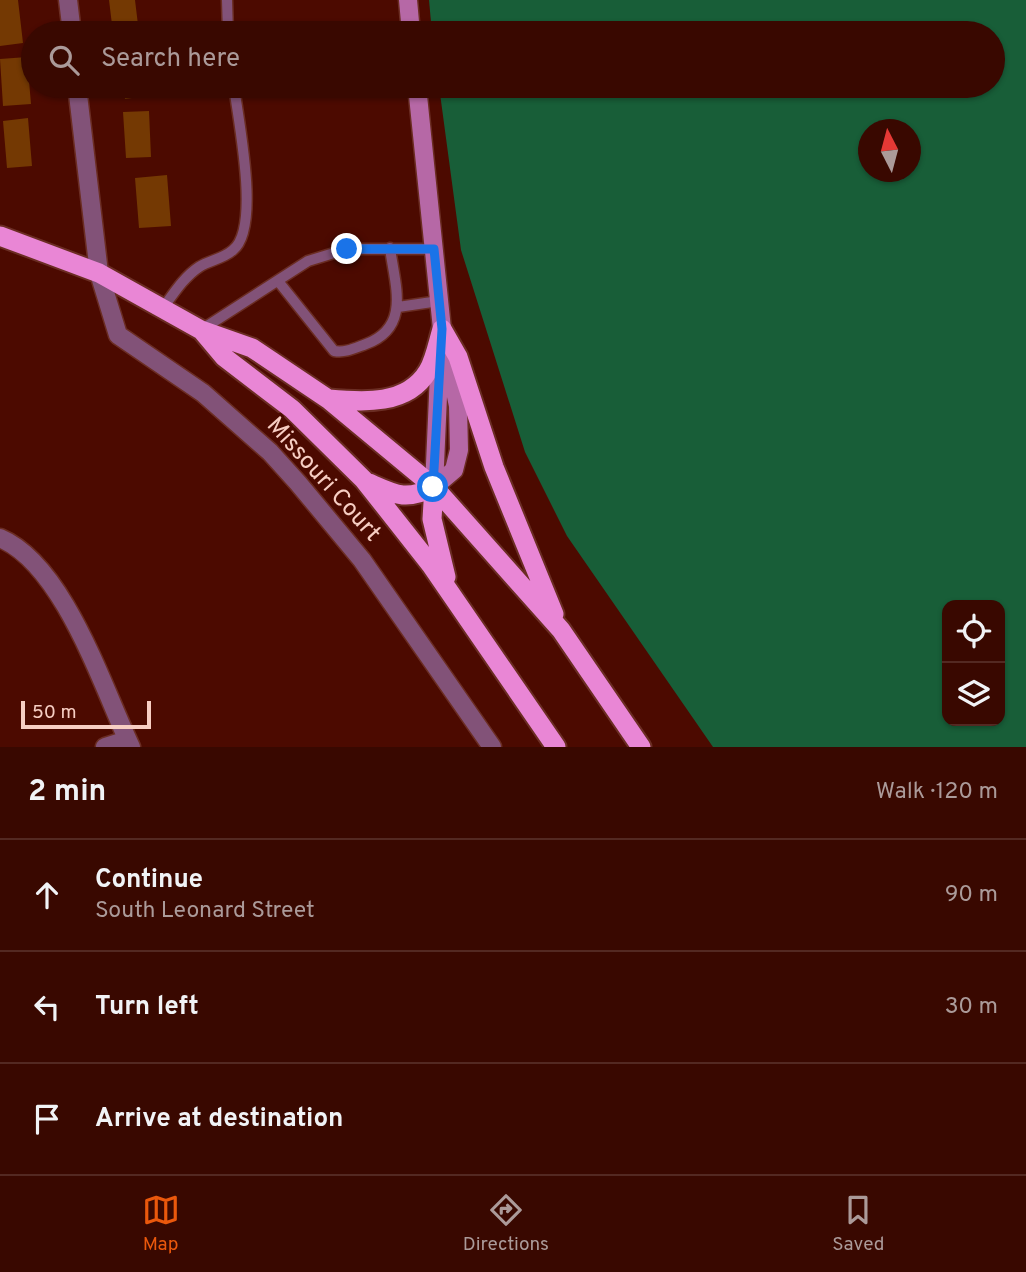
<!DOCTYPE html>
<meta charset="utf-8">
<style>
:root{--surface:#390800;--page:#40110a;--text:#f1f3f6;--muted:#ab9a99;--line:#532922;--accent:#ea580c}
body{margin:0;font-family:Overpass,sans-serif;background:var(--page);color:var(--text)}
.controls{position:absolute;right:21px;bottom:21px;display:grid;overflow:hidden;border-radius:14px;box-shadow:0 2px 5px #0004}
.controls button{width:63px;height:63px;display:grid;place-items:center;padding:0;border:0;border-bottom:2px solid var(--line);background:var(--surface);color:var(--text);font:35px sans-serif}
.compass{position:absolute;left:858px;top:119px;width:63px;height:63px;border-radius:50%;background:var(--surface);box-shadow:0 2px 5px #0004;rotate:354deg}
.scale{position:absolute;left:21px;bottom:18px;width:130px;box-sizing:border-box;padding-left:7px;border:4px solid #f7cec3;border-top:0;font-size:19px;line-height:24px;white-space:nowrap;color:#f7cec3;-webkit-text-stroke:5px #4c0a00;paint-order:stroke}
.stop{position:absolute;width:21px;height:21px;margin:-16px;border:5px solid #1a73e8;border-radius:50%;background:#fff}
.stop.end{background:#1a73e8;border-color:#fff;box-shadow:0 2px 7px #0008}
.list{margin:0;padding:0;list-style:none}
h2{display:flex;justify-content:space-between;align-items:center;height:91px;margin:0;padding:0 28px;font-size:30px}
h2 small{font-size:23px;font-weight:400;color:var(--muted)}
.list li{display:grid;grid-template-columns:46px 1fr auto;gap:21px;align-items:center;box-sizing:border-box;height:112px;padding:0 28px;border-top:2px solid var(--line)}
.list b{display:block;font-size:26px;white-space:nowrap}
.list p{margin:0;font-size:23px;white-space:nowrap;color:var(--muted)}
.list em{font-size:23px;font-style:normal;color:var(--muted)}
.icon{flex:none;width:38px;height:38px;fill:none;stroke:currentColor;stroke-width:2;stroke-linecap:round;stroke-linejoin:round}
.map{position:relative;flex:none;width:1026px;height:747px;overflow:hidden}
.search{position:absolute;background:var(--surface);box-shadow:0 2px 5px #0004;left:21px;right:21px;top:21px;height:77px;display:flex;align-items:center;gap:18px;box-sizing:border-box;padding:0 24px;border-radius:38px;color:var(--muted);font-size:26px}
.sheet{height:427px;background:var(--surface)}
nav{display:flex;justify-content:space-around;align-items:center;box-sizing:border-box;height:98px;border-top:2px solid var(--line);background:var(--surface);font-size:19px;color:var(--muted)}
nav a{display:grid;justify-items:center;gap:4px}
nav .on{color:var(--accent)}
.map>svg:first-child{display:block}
.green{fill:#185e38;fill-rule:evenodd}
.building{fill:#743903}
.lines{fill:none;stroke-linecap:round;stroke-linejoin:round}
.service-casing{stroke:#6b2d23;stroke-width:13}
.minor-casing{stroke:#6b2d23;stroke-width:21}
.secondary-casing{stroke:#6b2d23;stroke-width:21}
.trunk-casing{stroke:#6b2d23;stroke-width:23}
.service{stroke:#825278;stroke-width:10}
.minor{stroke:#825278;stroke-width:18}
.secondary{stroke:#b668a6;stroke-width:18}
.trunk{stroke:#e986d5;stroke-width:19}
.route{stroke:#1a73e8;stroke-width:9}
.labels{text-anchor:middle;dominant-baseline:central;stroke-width:6;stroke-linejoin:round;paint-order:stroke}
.street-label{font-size:24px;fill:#f7cec3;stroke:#4c0a00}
</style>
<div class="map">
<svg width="1026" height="747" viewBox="0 0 1026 747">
<rect width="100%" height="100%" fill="#4c0a00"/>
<path class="green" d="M429,0H1026V747H713L567,536L525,452L461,250L439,86H993V33H432ZM869,130H911V172H869ZM1000,605V721H947V605Z"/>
<path class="building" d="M0,0H18L23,43L0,46Z
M109,0H135L139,33H113Z
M27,57L31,104L3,106L0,59Z
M123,86H152L153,95L125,99Z
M149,111L151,157L126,158L123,112Z
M28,118L32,166L7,168L3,121Z
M167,175L171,226L139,228L135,178Z"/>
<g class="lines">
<defs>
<path id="service" d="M227,0L228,33
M278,281L334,351C346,353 355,348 366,344C411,327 395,286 390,248
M398,307L439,301
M163,308C174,293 184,277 199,267C210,260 223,259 233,250C261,228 238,120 234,86
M201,330L308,261L347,249H434"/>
<path id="minor" d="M68,0L72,33
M77,86L99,273L118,335L203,393L270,452L298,483L362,560L492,747
M0,538C64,565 102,686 131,747
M105,747L127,740"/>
<path id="secondary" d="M408,0L411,33
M417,86L442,329L458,406L459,450L454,470L434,487
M434,487L440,351"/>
<path id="trunk" d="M0,236L99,273L201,330L252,348L328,399L434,487L561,630L641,747
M442,329L458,357L494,467L554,614
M203,332L224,357L292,409L364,480L431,565L556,747
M328,399C363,402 407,406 428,371C435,359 438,342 442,329
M369,483C396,495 406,501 434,487
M434,487L432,519L446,577"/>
</defs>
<use href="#service" class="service-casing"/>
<use href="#minor" class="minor-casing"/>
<use href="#secondary" class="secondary-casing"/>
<use href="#trunk" class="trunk-casing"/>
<use href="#service" class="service"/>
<use href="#minor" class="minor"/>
<use href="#secondary" class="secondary"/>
<use href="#trunk" class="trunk"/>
</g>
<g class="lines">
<path class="route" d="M347,249H434L442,329L433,487"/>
</g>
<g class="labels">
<g class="street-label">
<text transform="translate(323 480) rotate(48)">Missouri Court</text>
</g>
</g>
</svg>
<div class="controls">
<button><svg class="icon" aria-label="locate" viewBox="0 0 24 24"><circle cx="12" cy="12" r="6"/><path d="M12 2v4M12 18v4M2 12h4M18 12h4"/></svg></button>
<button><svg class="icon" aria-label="layers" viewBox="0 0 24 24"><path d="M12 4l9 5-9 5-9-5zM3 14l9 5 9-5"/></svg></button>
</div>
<svg class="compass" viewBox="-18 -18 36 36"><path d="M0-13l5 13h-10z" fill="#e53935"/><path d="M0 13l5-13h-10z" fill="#ab9a99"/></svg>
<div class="scale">50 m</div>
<div class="stop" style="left:433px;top:487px"></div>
<div class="stop end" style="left:347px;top:249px"></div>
<div class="search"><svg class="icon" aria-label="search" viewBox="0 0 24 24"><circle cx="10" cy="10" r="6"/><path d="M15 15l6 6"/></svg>Search here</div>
</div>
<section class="sheet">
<h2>2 min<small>Walk · 120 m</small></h2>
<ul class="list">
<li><svg class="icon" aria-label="ahead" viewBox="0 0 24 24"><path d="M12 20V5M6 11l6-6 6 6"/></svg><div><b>Continue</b><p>South Leonard Street</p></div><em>90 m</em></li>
<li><svg class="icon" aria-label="left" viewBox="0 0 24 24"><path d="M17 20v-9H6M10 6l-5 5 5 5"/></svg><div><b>Turn left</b></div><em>30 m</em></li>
<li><svg class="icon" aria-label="arrive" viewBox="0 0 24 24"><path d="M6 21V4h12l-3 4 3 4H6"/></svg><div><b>Arrive at destination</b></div></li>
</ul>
</section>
<nav>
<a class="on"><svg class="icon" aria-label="map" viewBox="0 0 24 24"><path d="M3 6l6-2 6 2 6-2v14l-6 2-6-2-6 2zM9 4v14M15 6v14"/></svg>Map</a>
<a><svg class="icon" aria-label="directions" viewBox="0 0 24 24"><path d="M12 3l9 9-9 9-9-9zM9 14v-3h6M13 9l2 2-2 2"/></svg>Directions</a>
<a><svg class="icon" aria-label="saved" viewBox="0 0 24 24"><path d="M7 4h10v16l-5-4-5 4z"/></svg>Saved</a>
</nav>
